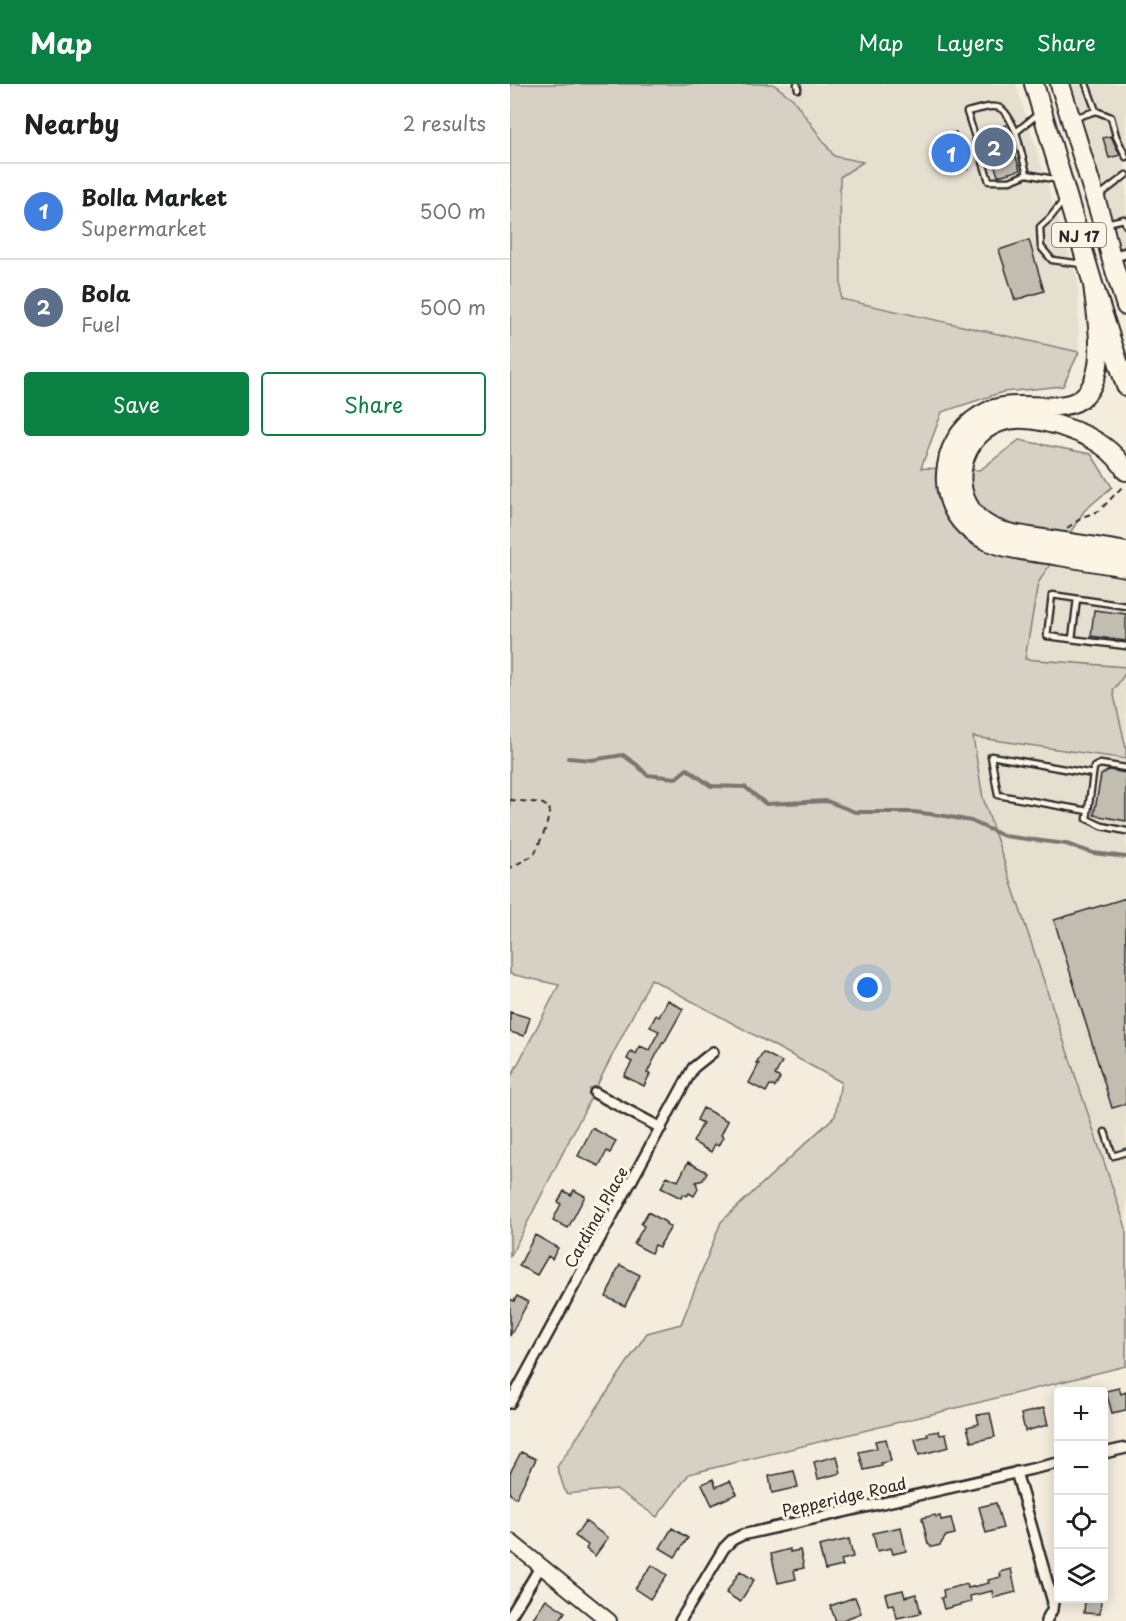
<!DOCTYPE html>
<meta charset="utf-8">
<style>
:root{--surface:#fff;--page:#f6f6f6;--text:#202124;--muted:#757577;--line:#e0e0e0;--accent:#0b8043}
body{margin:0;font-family:"Playpen Sans",sans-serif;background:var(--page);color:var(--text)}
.controls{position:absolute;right:18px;bottom:18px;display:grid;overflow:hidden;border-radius:6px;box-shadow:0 3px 15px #0003}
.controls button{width:54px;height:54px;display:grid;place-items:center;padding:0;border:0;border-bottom:2px solid var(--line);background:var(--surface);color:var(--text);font:30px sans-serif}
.you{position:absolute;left:358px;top:904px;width:21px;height:21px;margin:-15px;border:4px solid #fff;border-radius:50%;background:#1a73e8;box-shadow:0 0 0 9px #1a73e833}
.badge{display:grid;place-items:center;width:39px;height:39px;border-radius:50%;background:var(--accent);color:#fff;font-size:20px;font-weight:700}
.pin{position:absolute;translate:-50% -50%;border:3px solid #fff;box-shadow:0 2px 6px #0006}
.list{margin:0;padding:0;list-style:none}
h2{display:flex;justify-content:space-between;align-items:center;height:78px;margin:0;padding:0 24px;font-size:26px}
h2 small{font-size:20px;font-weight:400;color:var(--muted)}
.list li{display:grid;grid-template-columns:39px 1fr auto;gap:18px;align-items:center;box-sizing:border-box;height:96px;padding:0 24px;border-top:2px solid var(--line)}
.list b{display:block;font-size:22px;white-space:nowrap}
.list p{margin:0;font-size:20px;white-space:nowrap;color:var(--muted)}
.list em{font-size:20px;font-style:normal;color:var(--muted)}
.actions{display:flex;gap:12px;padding:18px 24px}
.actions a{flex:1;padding:14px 0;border:2px solid var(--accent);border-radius:6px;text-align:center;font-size:21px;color:var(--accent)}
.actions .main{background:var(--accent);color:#fff}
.icon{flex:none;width:33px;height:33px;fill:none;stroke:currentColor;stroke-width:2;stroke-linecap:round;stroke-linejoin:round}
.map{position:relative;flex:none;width:616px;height:1537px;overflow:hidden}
header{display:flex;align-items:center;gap:36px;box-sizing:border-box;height:84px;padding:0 30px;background:var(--accent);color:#fff}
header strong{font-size:28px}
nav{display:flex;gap:33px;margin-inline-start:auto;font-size:21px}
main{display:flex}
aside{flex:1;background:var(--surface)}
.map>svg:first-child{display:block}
.built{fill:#e5dfd0}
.green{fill:#d6d1c4;stroke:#807e78;stroke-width:1.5}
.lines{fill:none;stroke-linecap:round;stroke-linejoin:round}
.stream{stroke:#7a7771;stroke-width:4}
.building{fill:#c2bdb1;stroke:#2b2b2b;stroke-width:1.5}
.lane-casing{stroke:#2b2b2b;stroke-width:9}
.street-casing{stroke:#2b2b2b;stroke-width:14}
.secondary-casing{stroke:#2b2b2b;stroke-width:18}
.highway-casing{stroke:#2b2b2b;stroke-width:22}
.path{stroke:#2b2b2b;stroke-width:2;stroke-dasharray:6 4.5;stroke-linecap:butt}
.lane{stroke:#fcf5e5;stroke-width:4.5}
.street{stroke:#fcf5e5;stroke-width:9}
.secondary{stroke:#fcf5e5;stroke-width:14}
.highway{stroke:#fcf5e5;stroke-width:18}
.labels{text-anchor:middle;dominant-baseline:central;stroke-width:6;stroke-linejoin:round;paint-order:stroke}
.shield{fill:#fcf5e5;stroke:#6a6863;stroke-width:1.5}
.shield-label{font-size:15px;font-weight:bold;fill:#2b2b2b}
.street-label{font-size:16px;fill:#2b2b2b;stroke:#fcf5e5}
</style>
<header>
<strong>Map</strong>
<nav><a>Map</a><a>Layers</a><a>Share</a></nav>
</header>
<main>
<aside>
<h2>Nearby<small>2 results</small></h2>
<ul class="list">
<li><span class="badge" style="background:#3f7fe0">1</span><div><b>Bolla Market</b><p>Supermarket</p></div><em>500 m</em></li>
<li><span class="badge" style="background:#5c6f8a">2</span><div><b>Bola</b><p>Fuel</p></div><em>500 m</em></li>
</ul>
<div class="actions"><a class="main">Save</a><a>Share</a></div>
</aside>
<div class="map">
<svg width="616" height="1537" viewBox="0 0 616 1537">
<rect width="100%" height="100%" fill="#f4edde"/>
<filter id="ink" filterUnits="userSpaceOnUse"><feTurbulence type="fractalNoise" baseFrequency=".0167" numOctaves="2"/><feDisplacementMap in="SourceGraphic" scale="12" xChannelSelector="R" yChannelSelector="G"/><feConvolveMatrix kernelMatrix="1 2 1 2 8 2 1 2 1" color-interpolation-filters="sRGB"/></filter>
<g filter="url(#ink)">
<path class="built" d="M263,0H506L568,198L569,268L331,215L330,93L352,79L324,73L283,15Z
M558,0H616V186L606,156Z
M540,479L616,491V583L515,575L528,499Z
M616,588V664L603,607Z
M463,652L616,675V1144L473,714Z"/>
<path class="green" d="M0,0H263L283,15L324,72L353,78L330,93L331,215L569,268L553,302L493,308L432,328L411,384L470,386L509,356L581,370L602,403L574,427L528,499L515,575L616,583V588L603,607L616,664V675L463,653L473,714L616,1144V1282L179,1390L147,1433L106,1405L56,1410L47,1383L137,1249L171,1240L211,1138L325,1032L331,998L141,895L0,1173V995L49,901L0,890Z"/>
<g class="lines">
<path class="stream" d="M58,674L82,676L113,671L127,681L137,691L166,694L177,685L201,702L235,703L256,720L317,717L345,728H404L435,732L461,737L494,752L556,760L583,769L616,773"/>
</g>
<path class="building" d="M496,41L510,86L488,92L474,48Z
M446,48L458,85L436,91L425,54Z
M601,52L610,71L599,74L593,54Z
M519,156L534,207L505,216L489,166Z
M584,526L616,530V557L581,552Z
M599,686L616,689V737L584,731L591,691Z
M616,814V1020L602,1024L544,836Z
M158,916L173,925L154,959L153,958L137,989L140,990L134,1002L114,992L122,978L117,975L121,967L126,970L130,962L139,966L149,947L140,943L146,931L149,933Z
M0,928L20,934L14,952L0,948Z
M253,968L272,978L265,991L270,994L265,1003L260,1001L256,1008L239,999L249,980L246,979Z
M193,1024L218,1037L211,1051L213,1053L208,1062L205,1060L201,1068L183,1058L193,1039L187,1036Z
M82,1044L106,1057L100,1069L97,1067L89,1082L68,1072Z
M178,1078L197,1088L193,1096L186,1098L188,1105L184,1112L179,1109L177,1112L173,1110L171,1114L151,1104L157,1092L168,1097Z
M64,1106L75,1112L58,1144L43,1136L51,1120L48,1118L54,1107L61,1111Z
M138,1128L157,1139L156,1140L161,1143L149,1163L145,1161L141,1169L124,1160L134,1142L131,1140Z
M25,1151L48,1164L42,1175L38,1172L27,1191L9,1182Z
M110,1181L130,1191L115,1222L96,1213L105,1193L104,1192Z
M7,1212L18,1218L0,1252V1215L4,1217Z
M609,1304L611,1310L616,1308V1326L602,1329L596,1307Z
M534,1324L538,1341L515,1347L511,1330Z
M480,1329L485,1353L461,1358L457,1343L469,1340L467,1331Z
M429,1347L430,1351L436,1350L439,1363L409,1371L405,1355L418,1352L417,1349Z
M376,1355L381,1377L371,1379L372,1382L354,1386L349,1368L367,1364L365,1357Z
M11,1368L26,1375L6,1414L0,1410V1389Z
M327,1372L331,1389L308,1395L304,1378Z
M284,1387L288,1403L262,1409L259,1392Z
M203,1395L206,1403L220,1397L227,1410L202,1421L192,1400Z
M486,1419L493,1444L476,1449L469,1423Z
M425,1431L426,1433L430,1432L431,1436L441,1434L445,1450L436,1452L430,1461L422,1463L418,1460L412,1434Z
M75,1437L98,1454L85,1472L76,1465L78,1461L65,1452Z
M391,1443L396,1467L383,1470L381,1464L367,1467L363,1449Z
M162,1444L178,1454L165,1473L150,1464Z
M339,1455L343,1473L331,1476L333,1482L315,1486L309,1462Z
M280,1465V1468L290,1466L294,1484L284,1486L286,1495L268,1499L261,1470Z
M142,1481L157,1491L140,1515L125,1505Z
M501,1485L506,1508L483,1514L482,1507L460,1512L461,1518L434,1525L431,1514L434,1513L433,1506L457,1500L458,1504L479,1499L478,1496L491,1493L490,1488Z
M230,1487L244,1496L230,1518L216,1509Z
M393,1506L395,1513L406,1510L411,1529L387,1534L384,1520L378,1521L375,1510Z
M345,1513L351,1529L330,1537H326L320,1522Z
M36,1515L55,1528L49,1537H21Z
M575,1515H591L590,1530L574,1529Z"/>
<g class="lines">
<defs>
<path id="lane" d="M287,0L288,5
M576,0L586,27
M528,30L506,48L517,90L548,96
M564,34L586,27L601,33L606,52L616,73
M506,48C492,17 489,20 457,28L479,97H500L517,90
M590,111L616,91
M554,116L540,134L530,143L531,163L542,176L572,180
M596,139L614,135L616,141
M616,522L542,511L537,552L616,562
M562,555L567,515
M616,684L590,680L584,683L577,735L592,742L616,747
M578,727L488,711L481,672L583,690
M595,1048L603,1072L616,1068"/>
<path id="street" d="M601,173L616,169
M85,1009L151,1044
M0,1319L183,984L203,968
M594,1369L616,1364
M506,1388L543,1518L542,1526L536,1537
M0,1533L31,1482
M170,1537L214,1464L222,1456L232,1451L548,1379"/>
<path id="secondary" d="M0,1457L99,1537"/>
<path id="highway" d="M524,0L583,200L616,302
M550,0L593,140L601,173L616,222
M583,200C586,231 599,286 575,311C555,333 508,314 479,327C456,337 440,358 437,382C434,397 437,414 444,427C464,463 507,466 544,471C568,475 592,479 616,483
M616,387C604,366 584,354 562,346C541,338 513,330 490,338C445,353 436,420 481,443C497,451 517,452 534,455C561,459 589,463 616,468"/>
</defs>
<use href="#lane" class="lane-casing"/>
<use href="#street" class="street-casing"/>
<use href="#secondary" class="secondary-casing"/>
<use href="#highway" class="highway-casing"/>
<path class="path" d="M557,444L575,432L589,427L614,401
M0,716L31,719L40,724L36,744L24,771L0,784"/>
<use href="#lane" class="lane"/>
<use href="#street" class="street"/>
<use href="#secondary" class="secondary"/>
<use href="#highway" class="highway"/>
</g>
</g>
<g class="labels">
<rect class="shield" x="542" y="139" width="54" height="24" rx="4.5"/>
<g class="shield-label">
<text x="569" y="151">NJ 17</text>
</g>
<g class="street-label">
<text transform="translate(85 1133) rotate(-61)">Cardinal Place</text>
<text transform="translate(334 1412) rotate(-13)">Pepperidge Road</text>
</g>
</g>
</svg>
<div class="controls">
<button>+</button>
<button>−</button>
<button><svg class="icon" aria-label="locate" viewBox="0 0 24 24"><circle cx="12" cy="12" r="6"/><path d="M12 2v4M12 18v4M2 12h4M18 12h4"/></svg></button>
<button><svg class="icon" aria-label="layers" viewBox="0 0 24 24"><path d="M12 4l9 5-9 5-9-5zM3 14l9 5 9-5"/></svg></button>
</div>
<div class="you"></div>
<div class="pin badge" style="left:441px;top:69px;background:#3f7fe0">1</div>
<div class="pin badge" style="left:484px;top:63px;background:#5c6f8a">2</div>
</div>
</main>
